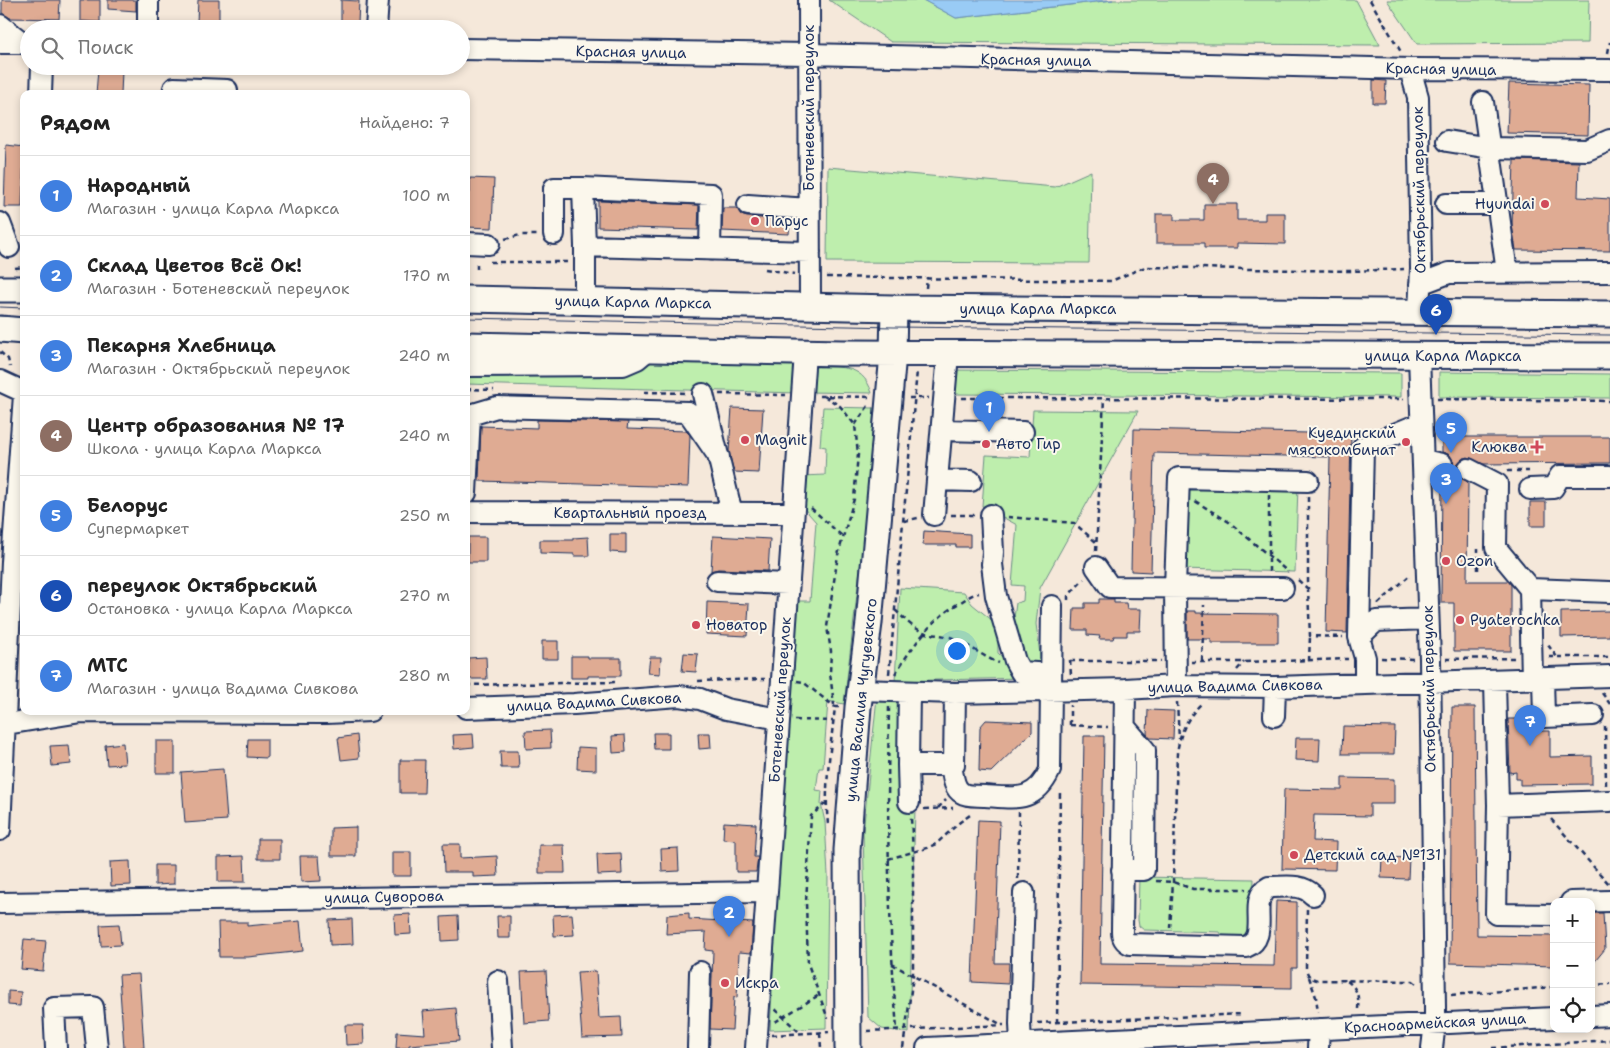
<!DOCTYPE html>
<html lang="ru">
<meta charset="utf-8">
<style>
:root{--surface:#fff;--page:#f6f6f6;--text:#222;--muted:#767676;--line:#e0e0e0;--accent:#2563eb}
body{margin:0;font-family:"Shantell Sans",sans-serif;background:var(--page);color:var(--text)}
.controls{position:absolute;right:15px;bottom:15px;display:grid;overflow:hidden;border-radius:10px;box-shadow:0 2px 8px #0003}
.controls button{width:45px;height:45px;display:grid;place-items:center;padding:0;border:0;border-bottom:1px solid var(--line);background:var(--surface);color:var(--text);font:25px sans-serif}
.you{position:absolute;left:956px;top:650px;width:18px;height:18px;margin:-12px;border:4px solid #fff;border-radius:50%;background:#1a73e8;box-shadow:0 0 0 8px #1a73e833}
.badge{display:grid;place-items:center;width:32px;height:32px;border-radius:50%;background:var(--accent);color:#fff;font-size:16px;font-weight:700}
.pin{position:absolute;translate:-50% -41px;filter:drop-shadow(0 1px 2px #0008)}
.pin::after{content:'';position:absolute;top:26px;width:18px;height:15px;background:inherit;clip-path:polygon(0 0,100% 0,50% 100%)}
.list{margin:0;padding:0;list-style:none}
h2{display:flex;justify-content:space-between;align-items:center;height:65px;margin:0;padding:0 20px;font-size:21px}
h2 small{font-size:16px;font-weight:400;color:var(--muted)}
.list li{display:grid;grid-template-columns:32px 1fr auto;gap:15px;align-items:center;box-sizing:border-box;height:80px;padding:0 20px;border-top:1px solid var(--line)}
.list b{display:block;font-size:19px;white-space:nowrap}
.list p{margin:0;font-size:16px;white-space:nowrap;color:var(--muted)}
.list em{font-size:16px;font-style:normal;color:var(--muted)}
.icon{flex:none;width:28px;height:28px;fill:none;stroke:currentColor;stroke-width:2;stroke-linecap:round;stroke-linejoin:round}
.map{position:relative;flex:none;width:1610px;height:1048px;overflow:hidden}
.search{position:absolute;background:var(--surface);box-shadow:0 2px 8px #0003;left:20px;top:20px;width:450px;height:55px;display:flex;align-items:center;gap:12px;box-sizing:border-box;padding:0 18px;border-radius:28px;color:var(--muted);font-size:19px}
.panel{position:absolute;background:var(--surface);box-shadow:0 2px 8px #0003;left:20px;top:90px;width:450px;height:625px;border-radius:10px}
.map>svg:first-child{display:block}
.green{fill:#beeead;stroke:#6c8e86}
.water{fill:#99cbf5;stroke:#678db9}
.building{fill:#dfab93;stroke:#1b2f5e}
.lines{fill:none;stroke-linecap:round;stroke-linejoin:round}
.minor-casing{stroke:#1b2f5e;stroke-width:24}
.major-casing{stroke:#1b2f5e;stroke-width:29}
.path{stroke:#1b2f5e;stroke-width:2.5;stroke-dasharray:5 4;stroke-linecap:butt}
.minor{stroke:#fbf7ec;stroke-width:20}
.major{stroke:#fbf7ec;stroke-width:25}
.tram{stroke:#1b2f5e;stroke-width:1}
.poi-dot{fill:#d1495b;stroke:#fbf7ec;stroke-width:2}
.labels{text-anchor:middle;dominant-baseline:central;stroke-width:4;stroke-linejoin:round;paint-order:stroke}
.street-label{font-size:15px;fill:#1b2f5e;stroke:#fbf7ec}
.poi-label{font-size:15px;fill:#1b2f5e;stroke:#fbf7ec;text-anchor:start}
</style>
<div class="map">
<svg width="1610" height="1048" viewBox="0 0 1610 1048">
<rect width="100%" height="100%" fill="#f5e8da"/>
<filter id="ink" filterUnits="userSpaceOnUse"><feTurbulence type="fractalNoise" baseFrequency=".02" numOctaves="2"/><feDisplacementMap in="SourceGraphic" scale="10" xChannelSelector="R" yChannelSelector="G"/><feConvolveMatrix kernelMatrix="1 2 1 2 8 2 1 2 1" color-interpolation-filters="sRGB"/></filter>
<g filter="url(#ink)">
<path class="green" d="M829,0H923L956,18L1113,0H1356L1380,45L891,42Z
M1387,0H1589L1588,43L1417,44Z
M828,167L1055,187L1091,171L1089,263L827,262Z
M466,355L799,364L798,393L466,384Z
M808,367C836,368 862,361 872,393L807,392Z
M951,370L1401,373V397L951,394Z
M1439,372L1610,374V398L1439,397Z
M823,407L874,408L865,527L844,704L828,701L823,768H819L816,790L822,791L821,804L825,822L828,875L826,1028L770,1030L788,695L795,601H810L816,522L801,505L802,476L825,475L826,447L820,446Z
M1033,410L1138,411L1040,588L1036,624L1041,662L1025,664L1012,633L1016,603L1023,601L1024,586L1012,585L1017,525L982,506L986,455L1030,457Z
M1182,484L1298,487L1295,572L1179,569Z
M900,588L964,592L972,604L998,625V653L1024,678L895,681Z
M877,697L918,698L909,1033L882,1029L868,1017L863,833Z
M1139,877L1254,879L1252,929C1246,940 1234,937 1223,937L1220,932L1144,930L1139,926L1138,920Z"/>
<path class="water" d="M923,0H1113L956,18Z"/>
<path class="building" d="M2,0H60L59,19L10,18L2,13Z
M80,0H100V22L80,21Z
M108,0H136V11L108,9Z
M198,0H219V23L197,22Z
M341,0L359,1L358,23H341Z
M98,69L122,71L121,94H96Z
M1373,80L1386,81L1385,103H1373Z
M1509,83L1589,85L1588,135L1507,133Z
M6,145L24,147L22,207H4Z
M1514,160L1579,162L1578,197L1610,199V251L1516,250L1512,225Z
M470,178L494,179L492,228L466,227V192L470,193Z
M598,201L699,205L698,230L598,227Z
M1204,204H1237V220H1265V213H1285V244L1237,243V248H1204V243H1156V214H1174V220H1204Z
M723,208H737L741,215L747,217L790,220L789,234L722,231Z
M732,408L763,409L759,473L734,472L729,452Z
M537,420L628,422L627,429L686,431L690,435L688,487L479,481L481,426L537,428Z
M1134,429L1351,434L1347,633L1326,632L1330,457L1154,453L1151,572L1131,571Z
M1442,437H1610V463L1483,464L1468,457L1462,459L1457,464L1456,469L1458,475L1468,482L1467,581H1508L1511,585V651H1454V603H1441L1442,476L1446,475L1451,472L1453,467V461L1450,455L1442,452Z
M1530,502H1546V526H1530Z
M924,531L970,534V547H956V545H923Z
M610,534H626V553L610,552Z
M713,536L770,539L768,571L718,569L711,571Z
M468,537H486V562H468Z
M588,537L589,556H574V554L540,553V540H573V538Z
M1099,599H1114V603H1126L1127,609H1141L1140,631H1127V636H1114L1113,639H1099L1100,636L1087,635V630H1073L1074,608H1085V603H1099Z
M707,602L749,604L747,636L706,634Z
M1187,611H1196V613L1278,614V643H1211V639H1187Z
M1610,611V636L1561,637V612Z
M542,641H558V659H542Z
M684,653L698,654L696,672L682,671Z
M571,656H588V658H621V676H588V678H571Z
M486,657L487,679H469L468,658Z
M650,657H661L660,674L648,673Z
M1452,707H1475L1477,935L1554,936V966L1450,963Z
M1148,710L1174,711L1173,739L1150,738L1147,734Z
M1526,713H1532L1534,723L1538,727V731H1550V757L1592,756V784L1520,785V779H1516V772L1510,773L1508,719H1526Z
M986,720L1032,722V732L991,772L979,771L980,727Z
M1343,726L1395,727L1394,754H1342Z
M550,730L551,748L526,749L525,731Z
M653,733H669V749H654Z
M698,733H710L711,748L699,749Z
M473,734L474,747L454,749L453,735Z
M357,735L359,758L341,760L338,738Z
M625,735L626,752L613,753L612,736Z
M1084,736H1104L1100,964L1274,966L1276,901L1297,902V968H1292V988L1080,985Z
M1296,738H1320L1319,761L1295,760Z
M248,739H267V758L247,757Z
M156,741H175V773H156Z
M123,743L125,764L107,765L105,745Z
M69,745L71,764L52,766L50,746Z
M578,747L596,748V770L577,769Z
M500,751H518L519,768H501Z
M400,760H425L424,793H400Z
M223,769L227,820L185,823L181,772Z
M1342,778L1394,779V804H1370V816L1314,815L1313,841L1336,842L1335,870L1282,869L1284,789L1342,790Z
M978,820L1000,821L995,963H1009L1008,984L972,982Z
M724,822L756,824L754,857H758L756,872H736V840L723,839Z
M356,827V856H331V828Z
M258,839H280V859H258Z
M443,844H460V858L497,856L498,876L473,877V872H444Z
M539,845H564L565,873H539Z
M678,848L679,871L662,872L661,849Z
M392,852H411V876H392Z
M621,853L622,874L598,875L597,854Z
M244,856L245,882H218V857Z
M300,856H319L321,881L301,882Z
M1382,857L1409,858L1408,879L1381,878Z
M130,861L131,885L111,886L110,862Z
M155,865H174V884L155,885Z
M689,913V919L753,923L751,953L739,952L737,998L734,997L732,1030L710,1029L713,951L705,950L706,932L666,934L667,915Z
M1591,913H1603L1605,949L1591,966Z
M410,914L411,934L395,935L394,915Z
M572,914L574,935L554,936L553,915Z
M458,916L459,940L442,941L441,917Z
M497,916H510V938H498Z
M352,919L353,944L330,945L329,920Z
M300,921L303,951L248,957H219L218,922H247V926Z
M119,924L121,945L101,946L100,925Z
M24,939L46,941L43,971L21,969Z
M546,971L549,1021L524,1023L521,972Z
M596,971L599,1018L621,1017L622,1037L582,1038L577,972Z
M139,974L144,1048H124L119,975Z
M8,991L21,992L20,1006L8,1005Z
M456,1008L459,1041L409,1045V1048H396L397,1032L425,1034L423,1011Z
M345,1025H363L364,1044L346,1045Z"/>
<g class="lines">
<defs>
<path id="minor" d="M148,0V29
M809,0L810,306
M0,25L23,43
M376,29L378,0
M0,43H29
M461,49L809,54L1410,69L1610,70
M1410,69L1418,97L1421,268L1419,312
M41,94L42,66
M173,94L174,88L227,90
M1483,102L1507,272
M1447,141L1490,148L1587,150L1610,140
M1446,204H1497
M748,205L810,209
M0,223L9,247
M554,234V188H583
M466,243L489,244
M585,246V301
M710,250L711,194L583,188L585,246L810,252
M1420,284L1449,273L1610,272
M1419,356L1430,659L1435,1006V1023L1432,1048
M466,366L623,365L637,359L649,349
M0,381L24,392
M703,394L732,513
M942,430L1023,432
M1423,460L1442,464
M1468,469L1497,484L1496,548L1530,589L1532,679
M937,480L971,481
M1530,489L1553,488L1560,476H1610
M466,493L470,415L497,407L688,412L719,457
M466,512L793,513
M934,515L948,354
M991,515L993,552L992,564L996,596L1015,661L1021,672L1051,674
M1096,567L1110,587L1283,588
M717,581L788,584
M1530,589L1610,592
M1359,637L1376,621L1428,619
M1543,678L1544,717L1593,715
M1495,681L1498,805L1496,914L1554,915
M1365,684V658L1359,637L1363,447L1421,423
M1176,686L1175,587L1179,478L1308,481
M1125,689L1122,931C1122,938 1124,941 1130,944L1246,947C1272,937 1246,899 1269,887C1285,887 1301,883 1313,895
M860,690L955,693L1125,689L1176,686L1275,687L1610,676
M909,692L908,765H951
M955,693L954,765H951C953,774 953,788 962,793C968,797 978,795 985,796C1015,798 1035,803 1050,770L1052,606
M466,708L574,704L679,696L700,699L726,709L779,719
M1274,716L1275,687
M0,725L81,712L326,713L370,711
M908,765L909,802
M1498,805L1610,801
M0,830L12,562L24,395
M1122,870H1144L1145,750L1125,727
M1571,902L1610,901
M0,903L767,892
M498,981L502,1048
M1591,1016L1610,1015
M1021,1043L1020,1024L1024,893
M56,1048L54,1008L93,1007L97,1048
M698,1048L700,972
M756,1048L805,353
M927,1048L1554,1018
M1318,1048L1319,1029"/>
<path id="major" d="M0,289H24
M466,299L894,308L1610,314
M0,329L24,331
M466,345L842,353L1610,356
M848,1048L847,850L858,707L869,623L893,354L894,308"/>
</defs>
<use href="#minor" class="minor-casing"/>
<use href="#major" class="major-casing"/>
<path class="path" d="M1370,0L1401,52
M1608,53L1610,42
M505,239L520,235H539
M490,262H570
M15,268L24,267
M477,269V260
M765,269L794,274
M827,277L1111,281L1145,267L1351,271L1404,269
M926,288L927,277
M0,352L8,359L10,367
M466,389L494,390
M644,392L686,393
M719,394L786,395
M819,396L871,397
M824,396L840,406L855,425L858,454L854,499L838,555L827,627L831,651L830,673L834,705
M909,398H929
M962,398L1404,399
M1437,399L1610,401
M855,425L868,406
M1507,471H1529
M1308,497V589L1310,636L1343,637
M1195,501L1229,522L1288,572
M811,508L843,537
M951,515H976
M1008,517L1074,523L1097,543
M904,521L918,518
M1096,551L1104,398
M1478,570V549
M1269,572V495
M1298,580L1308,589
M1068,600V596L1084,579
M1378,604L1409,576
M895,610C905,619 913,629 926,633C934,635 942,635 950,637C967,643 981,656 999,663
M1548,645L1557,657
M1549,657H1610
M1381,658L1413,659
M1446,659L1516,658
M1070,660L1071,675
M1070,661H1161
M1202,661L1204,605
M1309,661L1310,636
M1191,662H1244L1348,659
M1237,670L1244,662
M889,674L917,371
M895,674C913,646 931,619 961,602C967,598 972,594 979,593
M698,681L765,679
M797,681L803,682L835,707
M466,685L617,682
M1602,693L1610,704
M1177,702L1179,739
M889,707C887,815 888,921 897,1029
M795,720L833,721
M1070,725L1108,727
M1070,725V705
M1605,726L1606,785
M826,803L811,816L806,902L808,964L828,1019
M938,808L946,800
M924,809L953,808
M1551,819L1609,884
M828,824C824,786 831,745 835,707H839
M888,859L927,848L936,844L960,822L973,813
M1018,879L1019,812
M1156,881L1173,882L1193,889H1246
M1307,909L1306,968C1307,975 1310,978 1317,980L1413,981L1418,985
M1170,928L1173,882L1177,753C1180,733 1187,717 1202,703
M892,964L1002,1025
M1309,977L1316,997L1318,1012
M1347,981C1358,989 1359,997 1358,1009
M1591,985L1610,984
M1451,995L1554,987
M775,1009L801,1034
M775,1022L819,995
M1037,1023L1243,1014
M1057,1023L1060,789
M867,1031L1004,1025
M820,1033L821,1048
M772,1035L829,1032
M903,1048L913,976V852L911,818
M1492,1048L1610,1040"/>
<use href="#minor" class="minor"/>
<use href="#major" class="major"/>
<path class="tram" d="M0,307L24,308
M0,316L24,317
M466,318L894,327L1610,335"/>
</g>
</g>
<g class="poi-dot">
<circle cx="1545" cy="204" r="5"/>
<circle cx="755" cy="221" r="5"/>
<circle cx="745" cy="440" r="5"/>
<circle cx="1406" cy="442" r="5"/>
<circle cx="986" cy="444" r="5"/>
<path d="M1534.5 439.5h5v5h5v5h-5v5h-5v-5h-5v-5h5z"/>
<circle cx="1446" cy="561" r="5"/>
<circle cx="1460" cy="620" r="5"/>
<circle cx="696" cy="625" r="5"/>
<circle cx="1294" cy="855" r="5"/>
<circle cx="725" cy="983" r="5"/>
</g>
<g class="labels">
<g class="street-label">
<text transform="translate(631 52) rotate(1)">Красная улица</text>
<text transform="translate(1036 60) rotate(1)">Красная улица</text>
<text transform="translate(1441 69) rotate(1)">Красная улица</text>
<text transform="translate(809 108) rotate(-90)">Ботеневский переулок</text>
<text transform="translate(1419 190) rotate(-91)">Октябрьский переулок</text>
<text transform="translate(633 302) rotate(1)">улица Карла Маркса</text>
<text x="1038" y="309">улица Карла Маркса</text>
<text x="1443" y="356">улица Карла Маркса</text>
<text x="630" y="513">Квартальный проезд</text>
<text transform="translate(1235 686) rotate(-1)">улица Вадима Сивкова</text>
<text transform="translate(1429 689) rotate(-91)">Октябрьский переулок</text>
<text transform="translate(780 700) rotate(-86)">Ботеневский переулок</text>
<text transform="translate(861 700) rotate(-84)">улица Василия Чугуевского</text>
<text transform="translate(594 702) rotate(-3)">улица Вадима Сивкова</text>
<text transform="translate(384 897) rotate(-1)">улица Суворова</text>
<text transform="translate(1435 1023) rotate(-3)">Красноармейская улица</text>
</g>
<g class="poi-label">
<text x="1535" y="204" text-anchor="end">Hyundai</text>
<text x="765" y="221">Парус</text>
<text x="1396" y="433" text-anchor="end">Куединский<tspan x="1396" dy="17">мясокомбинат</tspan></text>
<text x="755" y="440">Magnit</text>
<text x="996" y="444">Авто Гир</text>
<text x="1527" y="447" text-anchor="end">Клюква</text>
<text x="1456" y="561">Ozon</text>
<text x="1470" y="620">Pyaterochka</text>
<text x="706" y="625">Новатор</text>
<text x="1304" y="855">Детский сад №131</text>
<text x="735" y="983">Искра</text>
</g>
</g>
</svg>
<div class="controls">
<button>+</button>
<button>−</button>
<button><svg class="icon" aria-label="locate" viewBox="0 0 24 24"><circle cx="12" cy="12" r="6"/><path d="M12 2v4M12 18v4M2 12h4M18 12h4"/></svg></button>
</div>
<div class="you"></div>
<div class="pin badge" style="left:989px;top:432px;background:#3f7fe0">1</div>
<div class="pin badge" style="left:729px;top:937px;background:#3f7fe0">2</div>
<div class="pin badge" style="left:1446px;top:504px;background:#3f7fe0">3</div>
<div class="pin badge" style="left:1213px;top:204px;background:#8d6e63">4</div>
<div class="pin badge" style="left:1451px;top:453px;background:#3f7fe0">5</div>
<div class="pin badge" style="left:1436px;top:335px;background:#1a4fb4">6</div>
<div class="pin badge" style="left:1530px;top:746px;background:#3f7fe0">7</div>
<div class="search"><svg class="icon" aria-label="search" viewBox="0 0 24 24"><circle cx="10" cy="10" r="6"/><path d="M15 15l6 6"/></svg>Поиск</div>
<section class="panel">
<h2>Рядом<small>Найдено: 7</small></h2>
<ul class="list">
<li><span class="badge" style="background:#3f7fe0">1</span><div><b>Народный</b><p>Магазин · улица Карла Маркса</p></div><em>100 m</em></li>
<li><span class="badge" style="background:#3f7fe0">2</span><div><b>Склад Цветов Всё Ок!</b><p>Магазин · Ботеневский переулок</p></div><em>170 m</em></li>
<li><span class="badge" style="background:#3f7fe0">3</span><div><b>Пекарня Хлебница</b><p>Магазин · Октябрьский переулок</p></div><em>240 m</em></li>
<li><span class="badge" style="background:#8d6e63">4</span><div><b>Центр образования № 17</b><p>Школа · улица Карла Маркса</p></div><em>240 m</em></li>
<li><span class="badge" style="background:#3f7fe0">5</span><div><b>Белорус</b><p>Супермаркет</p></div><em>250 m</em></li>
<li><span class="badge" style="background:#1a4fb4">6</span><div><b>переулок Октябрьский</b><p>Остановка · улица Карла Маркса</p></div><em>270 m</em></li>
<li><span class="badge" style="background:#3f7fe0">7</span><div><b>МТС</b><p>Магазин · улица Вадима Сивкова</p></div><em>280 m</em></li>
</ul>
</section>
</div>
